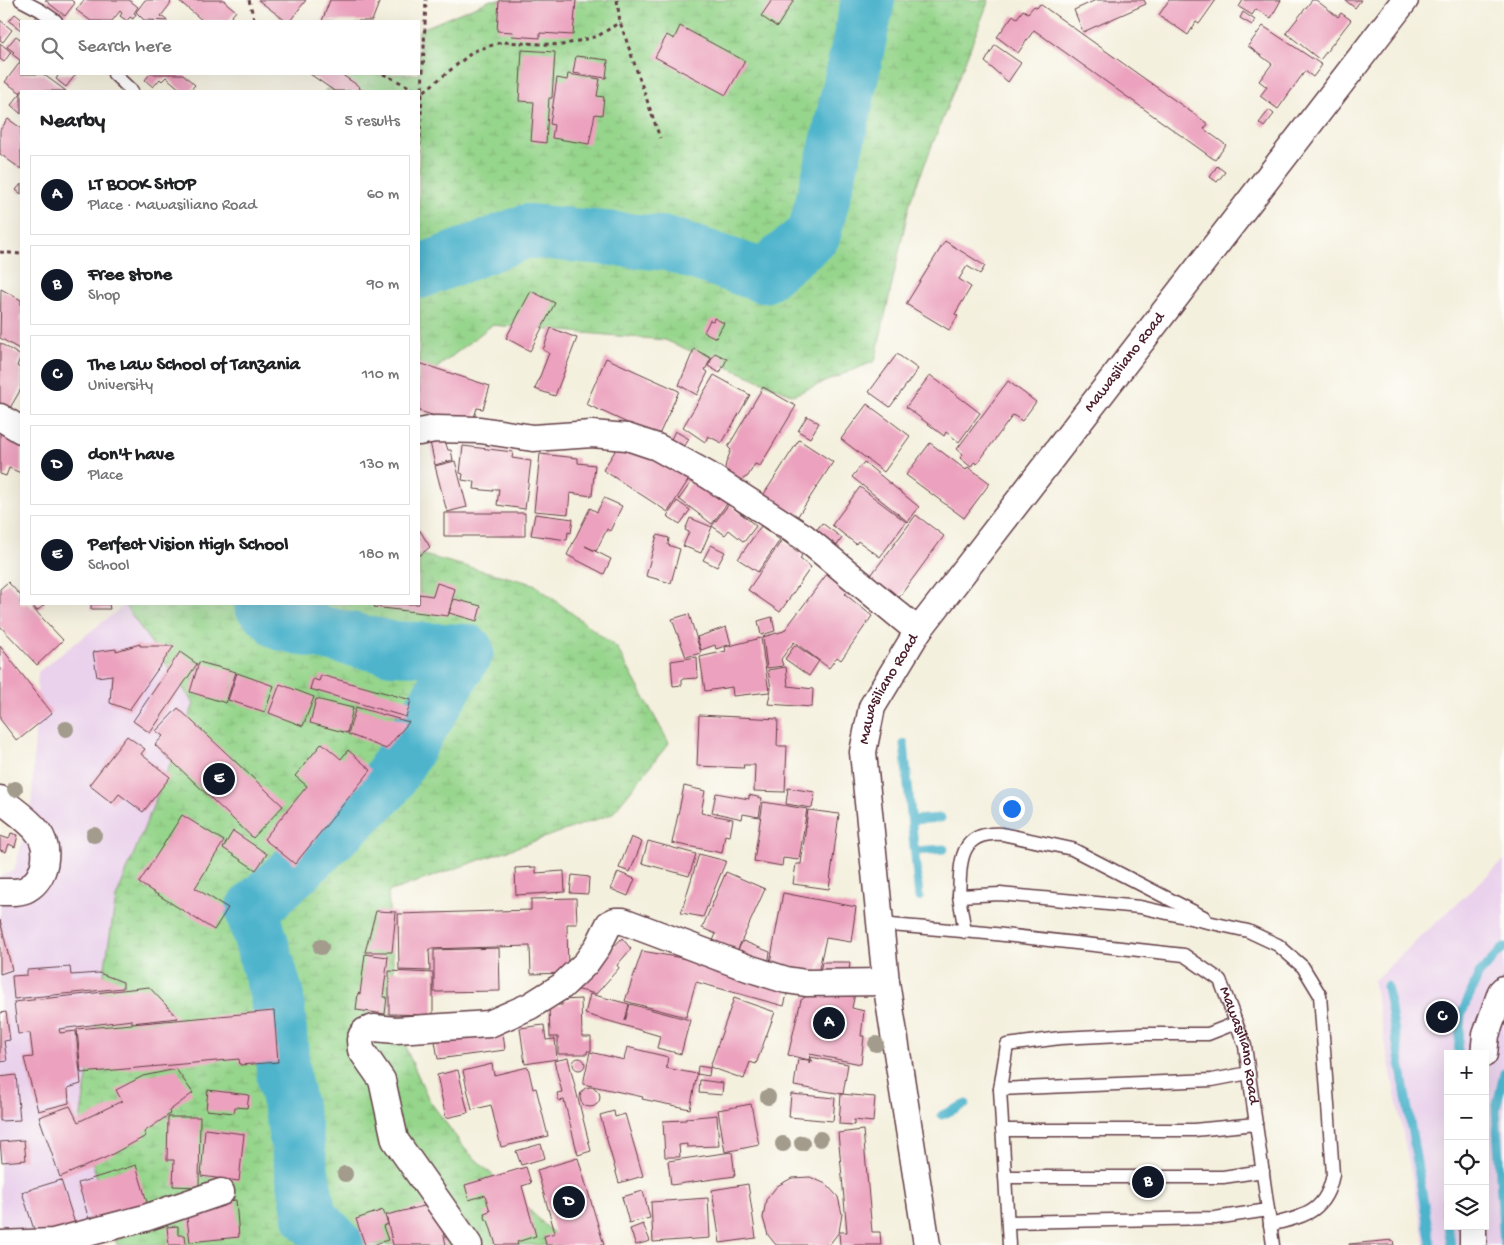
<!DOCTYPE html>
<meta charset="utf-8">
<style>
:root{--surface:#fff;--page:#f2f2f2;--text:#202124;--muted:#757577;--line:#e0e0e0;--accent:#111827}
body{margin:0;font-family:"Gochi Hand",sans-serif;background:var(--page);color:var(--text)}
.controls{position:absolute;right:15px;bottom:15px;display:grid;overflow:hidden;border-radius:0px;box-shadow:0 5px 20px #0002}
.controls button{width:45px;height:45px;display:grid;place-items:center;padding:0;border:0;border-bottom:1px solid var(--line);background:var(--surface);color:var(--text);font:25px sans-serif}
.you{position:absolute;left:1011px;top:808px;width:18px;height:18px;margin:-12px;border:4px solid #fff;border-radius:50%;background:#1a73e8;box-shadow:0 0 0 8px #1a73e833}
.badge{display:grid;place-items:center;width:32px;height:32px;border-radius:50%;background:var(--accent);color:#fff;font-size:16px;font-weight:700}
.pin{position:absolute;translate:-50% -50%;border:2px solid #fff;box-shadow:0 1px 5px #0006}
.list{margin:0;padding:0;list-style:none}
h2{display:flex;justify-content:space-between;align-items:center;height:65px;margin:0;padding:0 20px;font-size:21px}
h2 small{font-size:16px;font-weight:400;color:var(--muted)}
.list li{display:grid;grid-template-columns:32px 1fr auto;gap:15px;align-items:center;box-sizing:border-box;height:80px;margin:0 10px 10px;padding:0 10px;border:1px solid var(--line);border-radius:0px}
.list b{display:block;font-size:19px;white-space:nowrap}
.list p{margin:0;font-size:16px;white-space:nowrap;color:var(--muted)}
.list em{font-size:16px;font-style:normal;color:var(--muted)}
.icon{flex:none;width:28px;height:28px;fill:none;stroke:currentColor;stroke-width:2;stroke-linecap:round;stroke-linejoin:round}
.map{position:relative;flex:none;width:1504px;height:1245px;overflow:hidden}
.search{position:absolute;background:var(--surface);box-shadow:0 5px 20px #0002;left:20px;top:20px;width:400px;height:55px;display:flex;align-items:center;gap:12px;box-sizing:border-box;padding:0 18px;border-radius:0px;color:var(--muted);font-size:19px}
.panel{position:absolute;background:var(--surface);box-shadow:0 5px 20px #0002;left:20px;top:90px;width:400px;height:515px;border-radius:0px}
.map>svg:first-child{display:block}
.built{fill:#ead1ec;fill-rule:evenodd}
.wetland{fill:url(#wetland-marsh);stroke:#707a5c}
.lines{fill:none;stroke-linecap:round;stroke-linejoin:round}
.stream{stroke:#4db4cc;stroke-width:9}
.river{stroke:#4db4cc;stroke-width:54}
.building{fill:#eca2be}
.service-casing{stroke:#643e46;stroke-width:15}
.minor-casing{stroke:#643e46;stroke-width:29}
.path{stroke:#643e46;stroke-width:3;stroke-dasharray:4 4;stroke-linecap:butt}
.service{stroke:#fff;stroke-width:12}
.minor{stroke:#fff;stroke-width:26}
.tree{fill:#a39b8c}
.labels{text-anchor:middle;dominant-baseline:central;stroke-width:4;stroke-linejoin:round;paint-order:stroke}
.street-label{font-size:16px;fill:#4a1f2b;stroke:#fdfcf7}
</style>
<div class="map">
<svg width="1504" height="1245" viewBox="0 0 1504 1245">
<defs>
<pattern id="wetland-marsh" width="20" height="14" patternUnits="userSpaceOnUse" patternTransform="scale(1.25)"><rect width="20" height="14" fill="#96d58c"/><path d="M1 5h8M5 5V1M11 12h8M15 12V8" fill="none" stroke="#83b679"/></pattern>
</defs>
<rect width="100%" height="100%" fill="#fdfcf7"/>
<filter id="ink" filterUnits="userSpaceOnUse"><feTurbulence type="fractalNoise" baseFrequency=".02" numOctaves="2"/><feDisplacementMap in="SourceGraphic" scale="10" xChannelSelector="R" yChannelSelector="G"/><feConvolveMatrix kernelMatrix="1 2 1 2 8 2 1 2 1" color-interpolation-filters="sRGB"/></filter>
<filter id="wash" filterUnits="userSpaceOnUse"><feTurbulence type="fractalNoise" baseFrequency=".0096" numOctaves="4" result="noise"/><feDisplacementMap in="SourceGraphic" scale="20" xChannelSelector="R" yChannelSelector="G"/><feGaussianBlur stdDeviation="1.12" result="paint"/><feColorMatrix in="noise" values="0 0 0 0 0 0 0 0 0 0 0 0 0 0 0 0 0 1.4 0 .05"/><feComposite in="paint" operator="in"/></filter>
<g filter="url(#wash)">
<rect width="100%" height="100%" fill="#f4f0de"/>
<path class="built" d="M126,604L209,646L123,1222L0,1236V876L14,870L31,813L38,672Z
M1504,860V1245H1425L1373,981ZM1448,1054H1485V1226H1448Z"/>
<path class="wetland" d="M491,0H989L910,202L875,361L793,395L665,340L492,325L419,382V91H324L348,74H419V30Z
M419,554L534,584L617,648L669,743L612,814L388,892L394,975L407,1051L429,1100L465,1149L566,1245H117L80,1121L116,898L194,704L124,604H419Z"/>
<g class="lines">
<path class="stream" d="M904,744L919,897
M912,820L941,818
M915,851L944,849
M1387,986L1431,1245
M1458,1054L1461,1015L1479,974L1504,947
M1504,1073L1496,1109L1504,1245
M942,1115L966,1104
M1448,1194L1446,1213L1448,1224
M1448,1226L1451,1245"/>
<path class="river" d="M419,272L527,231L669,244L763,276L814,234L839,135L868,0
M261,604L282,624L391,648L467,651L384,787L252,910L277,996L284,1080L293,1120L310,1217L337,1245"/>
</g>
<g id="blocks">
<path class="building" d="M45,0H71L75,3L65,16Z
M84,0H129L138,7L134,13L136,14L133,19L130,17L127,21L120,16L122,13L120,11L112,21H91L76,10Z
M145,0H168L171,3L161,16L168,21L144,20L136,12Z
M178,0H225L224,1L236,11L228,21H203Z
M258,0H306L290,21H286Z
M330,0H380L372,21H322Z
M499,0H576L573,35L540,33V38L512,36L513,32L497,31Z
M772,0H794L777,27L761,16Z
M1096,0H1144L1146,4L1083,32L1074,10Z
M1169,0H1216L1199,24L1196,22L1188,35L1159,15Z
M1243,0H1281L1271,18L1256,9L1252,15L1239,7Z
M1312,0H1316L1338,17L1341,13L1351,20L1320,60L1286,33Z
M1345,0H1361L1355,8Z
M1040,4L1208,124L1204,129L1226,145L1215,160L1034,30L1018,53L997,37L1013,15L1017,18L1023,10L1028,13L1034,6L1037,8Z
M1243,12L1255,20L1252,25L1240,18Z
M15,14L24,21H21V30L9,21Z
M37,16L44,21H34Z
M0,20L12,30L3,42L0,40Z
M680,26L745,61L726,95L655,57L667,35L674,39Z
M1263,26L1322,65L1313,77L1305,71L1278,109L1260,96L1267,87L1259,81L1272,64L1248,46Z
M16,36L20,39L21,38V74H43L66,91H36L34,90L33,91H21V114L11,105L21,93L5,82L21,61L12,54L14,52L7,47Z
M0,43L11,52L4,62L0,59Z
M995,45L1021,63L1008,82L985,62Z
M522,50L555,52L552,98H549L546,143L531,141L534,102L519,101Z
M576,56L608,60L606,78L573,73Z
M56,74H76L66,87L56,79L58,76Z
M150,74H183L195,85L190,91H182L166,77L162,81L160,79L153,87L145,80Z
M310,74H341L360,87L359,88L363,91H333V90Z
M568,74L600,79L597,96L604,97L602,115L595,114L589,144L552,138L554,125L550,124L557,78L567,80Z
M1269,110L1274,114L1264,127L1259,123Z
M8,119L21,128V169L0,154V130Z
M1217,166L1225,172L1217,182L1210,177Z
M21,184V194L16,190Z
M945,241L985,266L980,274L967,266L959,279L971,287L955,314L958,316L949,330L906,304Z
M1,289L21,300V350L0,338Z
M531,291L555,303L530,351L506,338Z
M714,318L724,323L716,338L704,332L710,320L713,321Z
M551,328L577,338L555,396L535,389L549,353L543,350Z
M0,343L21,356L17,366L21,369V389L6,415L0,411Z
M694,349L711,358L705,370L708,372L697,395L679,385Z
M715,353L727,359L720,373L708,366Z
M897,354L918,369L890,407L869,392Z
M606,358L679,391L658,437L586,404Z
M419,363L490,386L483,409L477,408L471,427L419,411Z
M714,375L750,395L722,443L708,436L705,442L683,427Z
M930,375L980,413L959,442L946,432L944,436L906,407Z
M1008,381L1036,402L1022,421L1013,415L977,464L974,462L971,467L960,458L963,454L957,449Z
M763,387L796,406L760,466L755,464L748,476L738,482L724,473L726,463L731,450L728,447Z
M867,404L910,436L884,472L841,439Z
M807,416L819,423L810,438L798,431Z
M675,431L689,439L681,452L668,445Z
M0,433L21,441V473L9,468L6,476L0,474Z
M444,438L448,450H451L453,460L435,465L430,442Z
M799,440L833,462L794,522L760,500Z
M930,443L966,470L968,467L990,483L964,518L906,475Z
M463,446L513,452L512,458L531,461L525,509L497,505L499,489H494L493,491L474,489L475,482L462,480L463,474L460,473Z
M623,447H630L691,476L668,512L603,470L617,448L620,451Z
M540,454L578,458V463L595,465L592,496L570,493L568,514L534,511Z
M455,461L467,507L447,512L435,466Z
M864,462L919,507L908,522L852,477Z
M695,477L729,501L712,524L679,499Z
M860,487L906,522L880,557L858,541L856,544L832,525Z
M604,498L622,506L610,531L607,529L596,551L585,546L611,559L604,574L567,555L590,508L597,512Z
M677,501L690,510L680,524L667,516Z
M729,504L756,526L744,542L729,530L725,535L712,526Z
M444,513H525V536H444Z
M535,514L573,519L571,533L568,532L567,540L531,535Z
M916,515L944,536L897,600L869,578Z
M690,518L712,527L701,553L683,546L689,532L685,530Z
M822,523L842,538L831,554L810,539Z
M761,526L780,540L758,572L738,559Z
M419,529L430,547L419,556Z
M657,535L669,538L668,545L680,549L671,583L646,576Z
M782,540L802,555L800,559L811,567L780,612L748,590Z
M711,545L725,552L717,567L703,560Z
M827,574L849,590L845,594L872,616L841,660L837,657L829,668L794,642L781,659L783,666L767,668L763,637L784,631Z
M8,582L21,596V604H29L63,640L37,665L0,626V589Z
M437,583L455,589L448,616L374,607L375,604H419V594L433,596Z
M454,599L481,606L477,621L449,613Z
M32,604H45L37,611Z
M91,604H109L110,609H91Z
M689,614L701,653L686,657L672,619Z
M772,617L775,631L761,635L758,621Z
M726,627L731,644L716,649L715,645L701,650L697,637Z
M761,638L769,692L733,696L732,687L705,691L700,657L726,651L725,647Z
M140,644V646H174L129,710L110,703L112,675L97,677L93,652L116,649V651Z
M795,645L819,661L809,676L785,659Z
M0,646L52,713L17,741L0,719Z
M180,652L197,664L150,733L133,721Z
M697,657L698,678L682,679V685L673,686L671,661Z
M199,662L236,672L226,703L190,692Z
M786,667L788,686L813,689L812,707L768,704L771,689L768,670Z
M237,673L274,686L265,712L228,700Z
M321,675L411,700L406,717L310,689L313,679L319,681Z
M280,684L314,697L303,726L269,713Z
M316,699L353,708L347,733L310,723Z
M356,707L409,722L386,749L348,734Z
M178,708L283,806L253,838L155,745L163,736L156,731Z
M699,715L778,719L777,746H787L785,792L754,791L755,765H743L744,768L697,766Z
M127,736L145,749L141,754L170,777L143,812L119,794L112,803L89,785Z
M322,743L341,759L348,750L371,770L295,864L264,839L307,786L295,776Z
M684,786L705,791L701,813L733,819L730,836L725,835L722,853L672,843Z
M788,788L815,792L812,808L786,804Z
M716,793L749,799V795L762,798L759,817L743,814L742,819L712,812Z
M763,802L807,809L799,860L783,858L782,866L754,861Z
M808,810L839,814L829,889L793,884L796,864H801Z
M182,815L224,841L195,888L228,908L214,930L139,883Z
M233,831L267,854L256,870L223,848Z
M11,833L18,835L15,847L9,844L6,852L0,850V836L9,839Z
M631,837L642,842L630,872L619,868Z
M648,841L696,854L689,876L642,863Z
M699,854L726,861L703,917L681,913Z
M536,867V873L564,871L565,892L516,895L515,868Z
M618,872L635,879L628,896L611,889Z
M726,872L765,889L737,951L743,941L770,952L767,970L712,943L716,934L702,928Z
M572,875L589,877L588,894L570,893Z
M783,893L856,907L851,942L826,938L817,977L769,968Z
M576,898L577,924H567L568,973L531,974L530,946L429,949L430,971L399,970L398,914L531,910V899Z
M376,911L396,912L392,952H365Z
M0,920L12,970L0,974Z
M622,938L631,949L617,965L619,968L596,994L575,989Z
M499,948L500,991L434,992V950Z
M642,951L699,961L790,983L784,1006L696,982L686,1017L625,1001Z
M365,954L388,957L383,997H387L385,1014L356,1010L358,993L360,994Z
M822,962H850L849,972L819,976Z
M70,967L71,975L99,973L123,982V988L14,999L12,976L27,975V970Z
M389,971L433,973V1015L389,1014Z
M149,987L178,1018L132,1023V1020L59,1029L60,1033L76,1031L81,1084L68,1088L69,1103L38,1111L24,1058L33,1057L30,1033L18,1034L14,1002Z
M816,989L855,993L852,1008L864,1011L861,1036H864L861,1064L810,1054L809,1060L788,1055L801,1000Z
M590,994L629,1004L625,1021L630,1004L690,1020L681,1054L657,1048L660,1036L585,1014Z
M734,998L775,1012L756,1064L750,1062L744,1079L710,1067Z
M581,999L582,1037H591V1051H587V1054H558V1037H550L549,1005H562V1000Z
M274,1011L278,1062L240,1065L239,1059L81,1073L77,1029Z
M6,1012L10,1040L4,1041L7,1061L0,1062V1013Z
M544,1025L546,1040L555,1039L557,1059L525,1064L520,1028Z
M503,1032L505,1050L438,1059L435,1041Z
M627,1047L668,1057L666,1068L697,1074L698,1066L710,1068L709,1076L697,1074L690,1109L642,1099L643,1097L583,1084L590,1052L624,1060Z
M810,1057L848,1064L843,1094L794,1086L798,1059L809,1060V1064L810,1060L812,1061L810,1060Z
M573 1064a6 6 0 1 1 12 0a6 6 0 1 1-12 0Z
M568,1058L591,1151L578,1155L564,1100L559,1101L557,1093L562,1092L554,1061Z
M492,1064L494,1075L528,1067L533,1089L536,1088L548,1136L501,1147L491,1105L472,1110L463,1071Z
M176,1069L193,1093L169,1111L170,1114L144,1132L146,1136L107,1157L60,1177L39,1117L70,1106L78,1122L122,1101L116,1090L143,1076Z
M458,1070L468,1113L446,1118L437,1075Z
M16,1075L20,1120L0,1121V1077Z
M700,1080L723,1083L722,1095L699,1093Z
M580 1097a10 10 0 1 1 20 0a10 10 0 1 1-20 0Z
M208,1090L249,1095L247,1108L235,1107L234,1113L206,1110Z
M791,1094L835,1098L833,1121L789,1117Z
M841,1094L875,1097L873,1122L854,1120V1125L839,1124Z
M751,1104L759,1145L725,1152L718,1110Z
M614,1111L615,1117L625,1114L643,1176L619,1183L600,1115Z
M717,1115L719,1146L687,1147V1144L679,1145L680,1157H665L663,1121L686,1120V1118Z
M168,1117H200L199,1187L173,1186L174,1160H167Z
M205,1129L244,1134L239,1181L201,1176Z
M863,1130L872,1232H880L881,1245H840L839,1232H847L838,1133Z
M24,1140L26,1160L2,1162L0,1142Z
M541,1144L545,1158L521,1165L516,1151Z
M732,1152L735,1176L671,1185L668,1161Z
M578,1158L604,1245H546L544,1236L555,1233L537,1170Z
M136,1165L149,1209L91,1226L78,1183Z
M526,1167L531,1183L522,1186L536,1236L517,1242L518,1245H496L488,1220H486L484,1213L490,1211L485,1195L469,1200L465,1185Z
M810,1177L826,1184L838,1197L842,1214L839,1232L829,1245H776L768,1235L763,1218L766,1200L777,1186L792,1178Z
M61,1180L77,1230L38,1242L22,1192Z
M748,1184L756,1238L720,1243L712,1190Z
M643,1191L650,1218L629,1223L622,1197Z
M708,1198L710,1238L653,1242L651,1202Z
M236,1200L239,1237L190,1242L186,1210L219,1207L218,1202Z
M437,1203L446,1245H393L386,1215Z
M383,1210L388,1224L383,1226L388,1240L373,1245H365L356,1219Z
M643,1224L650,1241L636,1245L630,1229Z
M178,1226V1235H185L186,1245H169L167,1227Z
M1393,1240L1394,1245H1349V1244Z"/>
</g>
</g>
<g filter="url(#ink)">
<use href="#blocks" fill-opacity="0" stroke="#643e46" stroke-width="1"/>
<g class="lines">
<defs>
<g id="service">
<path d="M21,0L40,10L56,21"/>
<path d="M114,74L132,91"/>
<path d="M959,896C961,864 957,831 1002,834L1072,849L1204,917"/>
<path id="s1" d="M879,924L986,933L1184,955L1220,980L1245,1046L1273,1245"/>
<path d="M965,932L959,896L1000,894L1140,907L1248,931L1278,945L1303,967L1320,995L1333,1174C1326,1213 1304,1216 1270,1225"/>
<path d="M1000,1089L1212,1080L1249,1073"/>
<path d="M1002,1130H1194L1256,1124"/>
<path d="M1005,1177H1223L1263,1171"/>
<path d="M1008,1222L1215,1218L1268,1210"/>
<path d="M1009,1245L1000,1089L1007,1045L1060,1038L1141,1034H1208L1236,1023"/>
</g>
<g id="minor">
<path d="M0,417L21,430"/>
<path d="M419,432L435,429L480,430L533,438L592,434L627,437L657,447L708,475L804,537L918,631"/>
<path d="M0,799C12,809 28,819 38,832C51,849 46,878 27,889C20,893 8,892 0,892"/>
<path d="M1484,1054L1486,1035L1501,992L1504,989"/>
<path d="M1473,1226V1245"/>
<path d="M0,1244L53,1242L145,1218L221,1192"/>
<path d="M469,1245L395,1140L382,1080L361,1050L360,1040L362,1035L365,1031L374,1028L396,1030L489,1024L530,1006L562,986L586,963L598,946L609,924L615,921H623L748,968L786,980L806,983L886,982"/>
<path id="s2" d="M927,1245L886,982L863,752L872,707L918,631L1405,0"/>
</g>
</defs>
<use href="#service" class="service-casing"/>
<use href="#minor" class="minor-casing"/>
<path class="path" d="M249,0L254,19L256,21
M617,0L620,22L660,138
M383,74L418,91
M419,91L422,93L426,0
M419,154L422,93L474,51L502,42L562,45L598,36L620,22
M0,252L21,254"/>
<use href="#service" class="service"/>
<use href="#minor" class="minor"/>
</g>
<g class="tree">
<circle cx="66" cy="729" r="8"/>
<circle cx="15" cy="789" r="8"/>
<circle cx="94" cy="835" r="8"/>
<circle cx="321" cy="947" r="8"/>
<circle cx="876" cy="1044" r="8"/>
<circle cx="768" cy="1097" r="8"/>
<circle cx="820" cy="1139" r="8"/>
<circle cx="802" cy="1143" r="8"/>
<circle cx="783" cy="1144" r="8"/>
<circle cx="345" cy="1174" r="8"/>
</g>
</g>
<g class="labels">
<g class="street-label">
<text stroke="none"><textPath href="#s2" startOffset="971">Mawasiliano Road</textPath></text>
<text stroke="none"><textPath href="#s2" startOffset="566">Mawasiliano Road</textPath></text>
<text stroke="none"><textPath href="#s1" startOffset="419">Mawasiliano Road</textPath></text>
</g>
</g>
</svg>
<div class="controls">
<button>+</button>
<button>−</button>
<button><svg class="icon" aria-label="locate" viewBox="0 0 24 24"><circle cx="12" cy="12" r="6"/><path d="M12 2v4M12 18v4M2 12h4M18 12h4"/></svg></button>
<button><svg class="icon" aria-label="layers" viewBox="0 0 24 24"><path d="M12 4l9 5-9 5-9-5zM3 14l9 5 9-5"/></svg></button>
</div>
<div class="you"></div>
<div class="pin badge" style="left:829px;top:1023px">A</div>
<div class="pin badge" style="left:1148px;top:1182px">B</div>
<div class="pin badge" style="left:1442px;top:1017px">C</div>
<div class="pin badge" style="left:569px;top:1202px">D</div>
<div class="pin badge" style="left:219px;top:779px">E</div>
<div class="search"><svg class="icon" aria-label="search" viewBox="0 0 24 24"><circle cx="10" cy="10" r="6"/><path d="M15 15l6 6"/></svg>Search here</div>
<section class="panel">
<h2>Nearby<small>5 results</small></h2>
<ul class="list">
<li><span class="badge">A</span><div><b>LT BOOK SHOP</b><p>Place · Mawasiliano Road</p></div><em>60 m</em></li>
<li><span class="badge">B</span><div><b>Free stone</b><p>Shop</p></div><em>90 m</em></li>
<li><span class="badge">C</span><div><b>The Law School of Tanzania</b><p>University</p></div><em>110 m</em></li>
<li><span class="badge">D</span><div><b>don't have</b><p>Place</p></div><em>130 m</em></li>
<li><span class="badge">E</span><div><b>Perfect Vision High School</b><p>School</p></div><em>180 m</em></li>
</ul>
</section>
</div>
